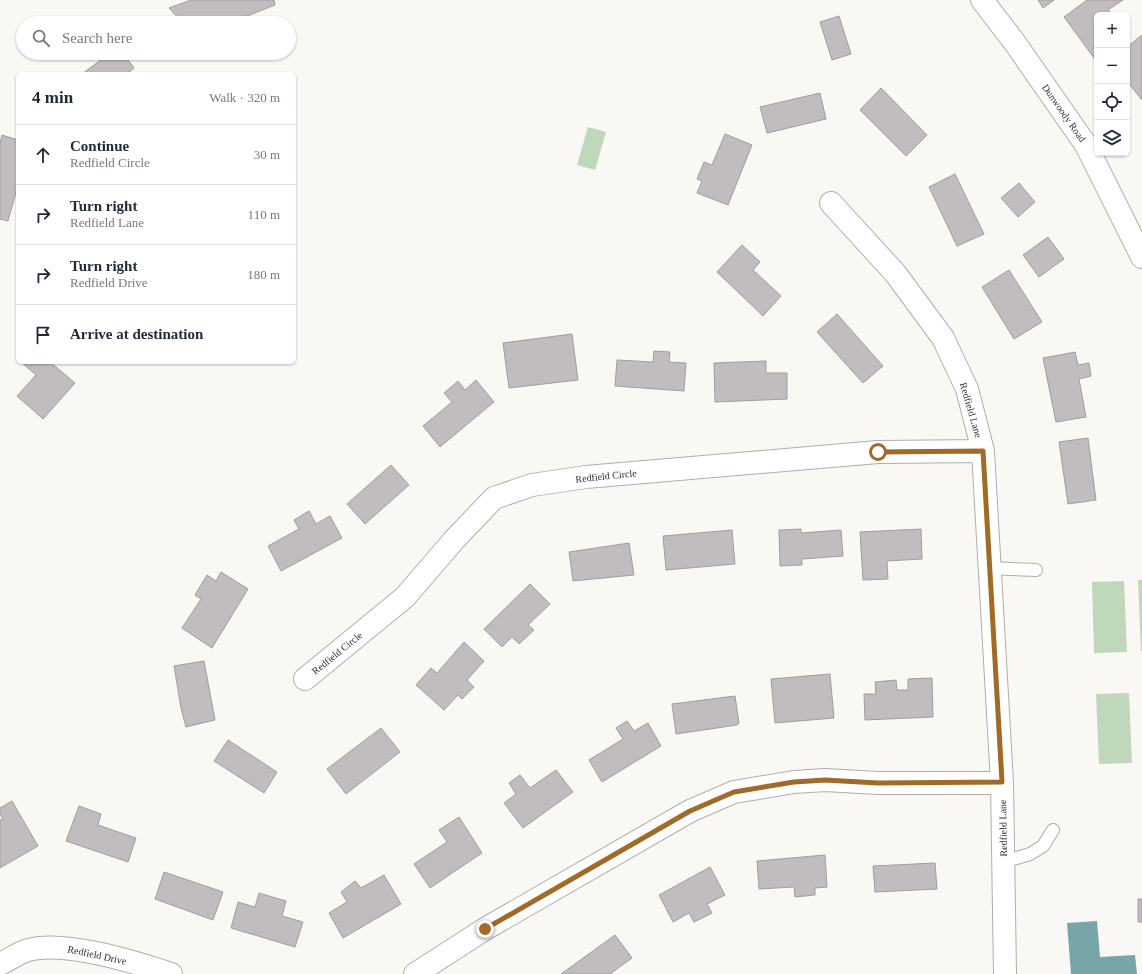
<!DOCTYPE html>
<meta charset="utf-8">
<style>
:root{--surface:#fff;--page:#f6f6f7;--text:#1f2937;--muted:#747a83;--line:#e0e1e3}
body{margin:0;font-family:"Times New Roman",serif;background:var(--page);color:var(--text)}
.controls{position:absolute;right:12px;top:12px;display:grid;overflow:hidden;border-radius:6px;box-shadow:0 1px 3px #0004}
.controls button{width:36px;height:36px;display:grid;place-items:center;padding:0;border:0;border-bottom:1px solid var(--line);background:var(--surface);color:var(--text);font:20px sans-serif}
.stop{position:absolute;width:12px;height:12px;margin:-9px;border:3px solid #a16a26;border-radius:50%;background:#fff}
.stop.end{background:#a16a26;border-color:#fff;box-shadow:0 1px 4px #0008}
.list{margin:0;padding:0;list-style:none}
h2{display:flex;justify-content:space-between;align-items:center;height:52px;margin:0;padding:0 16px;font-size:17px}
h2 small{font-size:13px;font-weight:400;color:var(--muted)}
.list li{display:grid;grid-template-columns:26px 1fr auto;gap:12px;align-items:center;box-sizing:border-box;height:60px;padding:0 16px;border-top:1px solid var(--line)}
.list b{display:block;font-size:15px;white-space:nowrap}
.list p{margin:0;font-size:13px;white-space:nowrap;color:var(--muted)}
.list em{font-size:13px;font-style:normal;color:var(--muted)}
.icon{flex:none;width:22px;height:22px;fill:none;stroke:currentColor;stroke-width:2;stroke-linecap:round;stroke-linejoin:round}
.map{position:relative;flex:none;width:1142px;height:974px;overflow:hidden}
.search{position:absolute;background:var(--surface);box-shadow:0 1px 3px #0004;left:16px;top:16px;width:280px;height:44px;display:flex;align-items:center;gap:10px;box-sizing:border-box;padding:0 14px;border-radius:22px;color:var(--muted);font-size:15px}
.panel{position:absolute;background:var(--surface);box-shadow:0 1px 3px #0004;left:16px;top:72px;width:280px;height:292px;border-radius:6px}
.map>svg:first-child{display:block}
.green{fill:#bfd7ba}
.water{fill:#78a6a8}
.building{fill:#c1bcbd;stroke:#a19d9e}
.lines{fill:none;stroke-linecap:round;stroke-linejoin:round}
.service-casing{stroke:#afaeaa;stroke-width:14}
.minor-casing{stroke:#afaeaa;stroke-width:24}
.tertiary-casing{stroke:#afaeaa;stroke-width:24}
.service{stroke:#fff;stroke-width:12}
.minor{stroke:#fff;stroke-width:22}
.tertiary{stroke:#fff;stroke-width:22}
.route{stroke:#a16a26;stroke-width:5}
.labels{text-anchor:middle;dominant-baseline:central;stroke-width:4;stroke-linejoin:round;paint-order:stroke}
.street-label{font-size:10px;fill:#2c2b2a;stroke:#fff}
</style>
<div class="map">
<svg width="1142" height="974" viewBox="0 0 1142 974">
<rect width="100%" height="100%" fill="#f9f8f4"/>
<path class="green" d="M588,127L606,132L595,170L577,165Z
M1138,580H1142V651H1141Z
M1124,581L1127,652L1094,653L1092,582Z
M1129,693L1132,763L1099,764L1096,694Z"/>
<path class="water" d="M1097,921L1100,957L1135,955L1137,974H1071L1067,923Z"/>
<path class="building" d="M191,0H274L275,5L232,22V23H183L169,8Z
M1038,0H1054L1043,8Z
M1087,0H1123L1108,10L1112,15H1097V56L1094,58L1064,17Z
M839,16L851,54L832,60L820,22Z
M1142,35V100L1127,81V47Z
M110,53H123L134,68L127,74H82Z
M881,88L927,135L906,156L860,110Z
M820,93L826,119L767,133L760,107Z
M725,134L752,145L728,205L697,193L702,181L697,179L704,162L712,165Z
M2,135L18,140V185L8,221L0,219V143Z
M955,174L984,234L957,246L929,187Z
M1019,183L1035,202L1018,217L1001,198Z
M1048,237L1064,259L1039,277L1023,255Z
M742,245L760,262L753,270L781,296L763,316L717,272Z
M1009,270L1042,322L1014,339L982,287Z
M837,314L883,366L863,383L817,332Z
M572,334L578,380L509,388L503,343Z
M654,351L670,352L669,362L686,363L684,391L615,386L617,360L653,362Z
M1075,352L1078,365L1089,363L1091,376L1079,379L1086,417L1056,422L1043,358Z
M766,361V373H787V399L715,402L714,363Z
M21,362H50L75,383L43,419L17,396L36,375Z
M476,380L494,402L440,447L423,426L452,402L444,393L458,381L465,390Z
M1088,438L1096,500L1068,504L1059,442Z
M391,465L409,485L365,524L347,504Z
M309,511L316,524L330,516L342,538L281,571L268,546L299,529L294,520Z
M801,529V533L841,530L843,556L802,559V565L780,566L779,530Z
M921,529L922,559L887,561L888,579L863,580L860,532Z
M732,530L735,564L666,570L663,536Z
M629,543L634,575L573,581L569,552Z
M221,572L248,589L212,648L182,628L201,599L195,595L207,575L216,581Z
M530,584L550,604L528,625L534,630L519,644L512,637L502,647L484,629Z
M464,642L484,661L467,680L474,687L462,699L458,695L444,710L416,685L431,668L437,673Z
M204,661L215,720L186,727L181,708L174,666Z
M830,674L834,718L775,723L771,679Z
M932,678L933,717L865,720L864,694H876L875,682L896,680L897,690H908V679Z
M735,696L739,723L737,725L676,734L672,704Z
M627,721L634,731L648,723L661,746L602,782L589,760L623,739L616,728Z
M381,728L400,752L346,794L327,769Z
M228,740L277,772L264,793L214,761Z
M556,770L573,792L523,828L504,803L516,794L509,783L520,775L530,788Z
M12,801L38,846L0,868V820L3,819L0,814V808Z
M79,806L101,814L98,825L136,838L128,862L66,841Z
M459,817L482,853L430,888L414,864L447,842L439,830Z
M825,855L827,887L815,888V895L795,897L794,887L759,889L757,861Z
M935,863L937,889L875,892L873,866Z
M710,867L725,895L707,904L712,913L694,922L689,913L673,922L659,895Z
M164,872L223,892L213,920L155,899Z
M384,875L401,904L343,938L329,913L347,902L341,892L355,881L361,888Z
M259,893L286,901L282,916L303,922L295,947L231,928L238,902L255,907Z
M1138,899H1142V922H1138Z
M615,935L632,958L610,974H561Z"/>
<g class="lines">
<defs>
<path id="service" d="M989,568L1036,570
M1003,862L1030,854L1043,846L1053,830"/>
<path id="minor" d="M831,203L895,273L943,338L967,389L983,451L1002,783L1005,974
M305,679L405,597L454,540L494,498L532,485L586,477L878,452L983,451
M0,964C9,960 18,953 28,950C65,940 135,962 171,974
M415,974L485,929L690,811L734,792L794,782L825,780L878,783H1002"/>
<path id="tertiary" d="M982,0L1015,43L1086,145L1142,257"/>
</defs>
<use href="#service" class="service-casing"/>
<use href="#minor" class="minor-casing"/>
<use href="#tertiary" class="tertiary-casing"/>
<use href="#service" class="service"/>
<use href="#minor" class="minor"/>
<use href="#tertiary" class="tertiary"/>
</g>
<g class="lines">
<path class="route" d="M485,929L690,811L734,792L794,782L825,780L878,783L1002,782L983,451L878,452"/>
</g>
<g class="labels">
<g class="street-label">
<text transform="translate(1064 113) rotate(55)">Dunwoody Road</text>
<text transform="translate(971 410) rotate(74)">Redfield Lane</text>
<text transform="translate(606 476) rotate(-6)">Redfield Circle</text>
<text transform="translate(337 653) rotate(-39)">Redfield Circle</text>
<text transform="translate(1003 828) rotate(-91)">Redfield Lane</text>
<text transform="translate(97 955) rotate(12)">Redfield Drive</text>
</g>
</g>
</svg>
<div class="controls">
<button>+</button>
<button>−</button>
<button><svg class="icon" aria-label="locate" viewBox="0 0 24 24"><circle cx="12" cy="12" r="6"/><path d="M12 2v4M12 18v4M2 12h4M18 12h4"/></svg></button>
<button><svg class="icon" aria-label="layers" viewBox="0 0 24 24"><path d="M12 4l9 5-9 5-9-5zM3 14l9 5 9-5"/></svg></button>
</div>
<div class="stop" style="left:878px;top:452px"></div>
<div class="stop end" style="left:485px;top:929px"></div>
<div class="search"><svg class="icon" aria-label="search" viewBox="0 0 24 24"><circle cx="10" cy="10" r="6"/><path d="M15 15l6 6"/></svg>Search here</div>
<section class="panel">
<h2>4 min<small>Walk · 320 m</small></h2>
<ul class="list">
<li><svg class="icon" aria-label="ahead" viewBox="0 0 24 24"><path d="M12 20V5M6 11l6-6 6 6"/></svg><div><b>Continue</b><p>Redfield Circle</p></div><em>30 m</em></li>
<li><svg class="icon" aria-label="right" viewBox="0 0 24 24"><path d="M7 20v-9h11M14 6l5 5-5 5"/></svg><div><b>Turn right</b><p>Redfield Lane</p></div><em>110 m</em></li>
<li><svg class="icon" aria-label="right" viewBox="0 0 24 24"><path d="M7 20v-9h11M14 6l5 5-5 5"/></svg><div><b>Turn right</b><p>Redfield Drive</p></div><em>180 m</em></li>
<li><svg class="icon" aria-label="arrive" viewBox="0 0 24 24"><path d="M6 21V4h12l-3 4 3 4H6"/></svg><div><b>Arrive at destination</b></div></li>
</ul>
</section>
</div>
